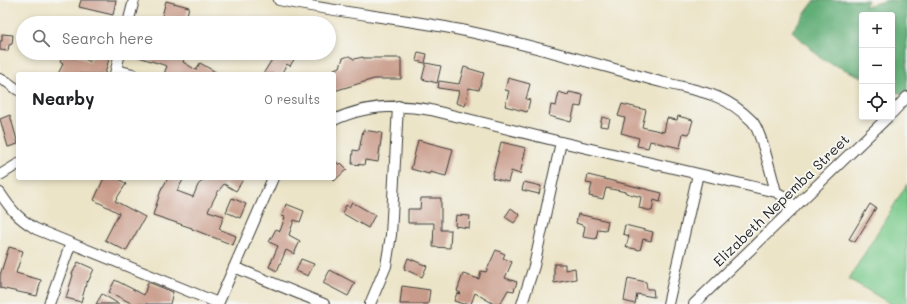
<!DOCTYPE html>
<meta charset="utf-8">
<style>
:root{--surface:#fff;--page:#f6f6f6;--text:#202124;--muted:#757577;--line:#e0e0e0}
body{margin:0;font-family:Mali,sans-serif;background:var(--page);color:var(--text)}
.controls{position:absolute;right:12px;top:12px;display:grid;overflow:hidden;border-radius:4px;box-shadow:0 2px 6px #0003}
.controls button{width:36px;height:36px;display:grid;place-items:center;padding:0;border:0;border-bottom:1px solid var(--line);background:var(--surface);color:var(--text);font:20px sans-serif}
.list{margin:0;padding:0;list-style:none}
h2{display:flex;justify-content:space-between;align-items:center;height:52px;margin:0;padding:0 16px;font-size:17px}
h2 small{font-size:13px;font-weight:400;color:var(--muted)}
.icon{flex:none;width:22px;height:22px;fill:none;stroke:currentColor;stroke-width:2;stroke-linecap:round;stroke-linejoin:round}
.map{position:relative;flex:none;width:907px;height:304px;overflow:hidden}
.search{position:absolute;background:var(--surface);box-shadow:0 2px 6px #0003;left:16px;top:16px;width:320px;height:44px;display:flex;align-items:center;gap:10px;box-sizing:border-box;padding:0 14px;border-radius:22px;color:var(--muted);font-size:15px}
.panel{position:absolute;background:var(--surface);box-shadow:0 2px 6px #0003;left:16px;top:72px;width:320px;height:108px;border-radius:4px}
.map>svg:first-child{display:block}
.green{fill:#79ca8b;stroke:#4a7354}
.forest{fill:#62ae77;stroke:#3f654a}
.building{fill:#c99b8a}
.lines{fill:none;stroke-linecap:round;stroke-linejoin:round}
.minor-casing{stroke:#3b3a36;stroke-width:12}
.minor{stroke:#fff;stroke-width:10}
.labels{text-anchor:middle;dominant-baseline:central;stroke-width:4;stroke-linejoin:round;paint-order:stroke}
.street-label{font-size:14px;fill:#1c1c1c;stroke:#f6f6f2}
</style>
<div class="map">
<svg width="907" height="304" viewBox="0 0 907 304">
<rect width="100%" height="100%" fill="#f6f6f2"/>
<filter id="ink" filterUnits="userSpaceOnUse"><feTurbulence type="fractalNoise" baseFrequency=".025" numOctaves="2"/><feDisplacementMap in="SourceGraphic" scale="8" xChannelSelector="R" yChannelSelector="G"/><feConvolveMatrix kernelMatrix="1 2 1 2 8 2 1 2 1" color-interpolation-filters="sRGB"/></filter>
<filter id="wash" filterUnits="userSpaceOnUse"><feTurbulence type="fractalNoise" baseFrequency=".012" numOctaves="4" result="noise"/><feDisplacementMap in="SourceGraphic" scale="16" xChannelSelector="R" yChannelSelector="G"/><feGaussianBlur stdDeviation="0.9" result="paint"/><feColorMatrix in="noise" values="0 0 0 0 0 0 0 0 0 0 0 0 0 0 0 0 0 1.4 0 .05"/><feComposite in="paint" operator="in"/></filter>
<g filter="url(#wash)">
<rect width="100%" height="100%" fill="#ece4c7"/>
<path class="green" d="M907,184V304H891L849,279Z"/>
<path class="forest" d="M815,0H868L864,7L888,0H907V91L903,95L892,90V15H862V77L823,60L792,31Z"/>
<g id="blocks">
<path class="building" d="M81,0H116L113,15L79,7Z
M166,1L189,7L185,22L178,20L177,23L165,22L167,17L162,16Z
M2,34L13,35L12,44L9,45L8,51L0,50V41H2Z
M418,52L427,54L425,63L416,61Z
M64,53H74L90,62L92,53H99L98,56L109,59L105,74H58L63,64L60,62Z
M132,53H186L183,62L196,70L200,63L219,74H164L167,66L132,55Z
M276,53H298L290,66L287,64L281,74H263Z
M349,56L354,59L363,57V58H401V79H374L334,91V69L340,67L343,58Z
M426,63L441,66L437,83L422,79Z
M464,67L484,73L479,90L469,88L465,106L456,103L459,91L438,88L439,81L459,84Z
M508,78L530,84L526,99L530,100L527,112L505,106L509,91L505,90Z
M559,92L568,95L569,92L583,95L581,107L575,106L571,122L549,116L551,105L556,106Z
M622,104L646,110L642,127L646,128L664,132L667,118L677,120L678,116L693,120L689,134L683,133L680,148L650,141L648,148L637,146L639,138L621,133L625,118L618,116Z
M10,115L18,144L8,147L0,119Z
M602,117L610,119L608,127L600,126Z
M363,130L382,133L378,162L365,160L364,165L352,164L353,150L359,151Z
M418,140L453,149L446,176L430,172L429,174L411,169Z
M501,142L526,148L520,174L511,171L508,182L492,178Z
M334,159L339,165L341,163L347,169L334,181Z
M588,175L662,193L660,202L654,200L652,211L639,208L641,197L626,193V192L606,188L603,199L589,196L592,184L586,183Z
M104,178H118L126,184L115,201L145,217L126,251L105,240L119,213L94,200Z
M168,178H184L177,191L193,197L198,185L205,178H244L236,191L224,184L217,193L208,211L224,216L219,229L236,236L233,245L192,229V228L153,215L162,187H163Z
M524,182L541,186L539,194L522,190Z
M232,198L246,204L240,218L226,212Z
M421,198H441V230H451L450,248L433,247L434,223H408V209H420Z
M352,202L375,215L368,228L342,213L346,205L349,207Z
M286,204L304,211L300,222L294,220L289,235L300,241L294,254L286,250L277,271L269,267L278,246L269,242L276,229L280,231L285,217L282,216Z
M870,204L876,208L855,242L849,239Z
M511,208L520,215L514,223L505,217Z
M578,214L608,221L606,230L598,229L596,239L583,237L585,226L576,223Z
M456,215L470,216L469,228L455,226Z
M625,225L653,232L651,241L643,239L640,250L626,247L629,236L623,234Z
M9,247L23,251L16,273L41,280L37,296L0,288V275Z
M496,250L505,254L503,258L512,262L505,278L517,282L514,291L508,290L500,304H494L475,293L471,304H463L454,301L457,293L460,294L461,293L457,291L463,274L479,279L481,271L486,272Z
M408,258L427,266L422,277L404,269Z
M301,259L314,264L308,276L296,271Z
M78,262L94,269L88,282L87,281L81,302L66,298L73,275L72,274Z
M554,264H565V270L575,268L576,279L554,283Z
M330,270L355,283L348,296L323,283Z
M628,278L646,282L647,289H653L654,297L637,294L635,304L624,301Z
M115,280L144,295L148,282L173,292L170,304H133L109,292Z
M402,286L430,290L428,304H400Z
M102,294L119,304H96Z"/>
</g>
</g>
<g filter="url(#ink)">
<use href="#blocks" fill-opacity="0" stroke="#3b3a36" stroke-width="1"/>
<g class="lines">
<defs>
<path id="minor" d="M279,0C339,13 401,18 461,30C520,42 578,59 636,75C646,78 656,81 665,83C702,92 724,93 752,121C761,130 772,178 776,192
M128,23L134,0
M116,70L133,74
M115,74L120,53
M0,79L7,82L18,90
M892,113L907,97
M334,120C365,105 398,104 431,110L561,142L776,192L783,196L795,207
M0,175L18,164
M0,193C12,211 18,218 36,229L218,303
M234,267L324,304
M49,304L71,243
M218,304L273,178
M370,304L386,266L391,235L398,106
M522,304L534,266L561,142
M668,304L698,174
M694,304L888,117"/>
</defs>
<use href="#minor" class="minor-casing"/>
<use href="#minor" class="minor"/>
</g>
</g>
<g class="labels">
<g class="street-label">
<text transform="translate(781 200) rotate(-44)">Elizabeth Nepemba Street</text>
</g>
</g>
</svg>
<div class="controls">
<button>+</button>
<button>−</button>
<button><svg class="icon" aria-label="locate" viewBox="0 0 24 24"><circle cx="12" cy="12" r="6"/><path d="M12 2v4M12 18v4M2 12h4M18 12h4"/></svg></button>
</div>
<div class="search"><svg class="icon" aria-label="search" viewBox="0 0 24 24"><circle cx="10" cy="10" r="6"/><path d="M15 15l6 6"/></svg>Search here</div>
<section class="panel">
<h2>Nearby<small>0 results</small></h2>
<ul class="list">
</ul>
</section>
</div>
